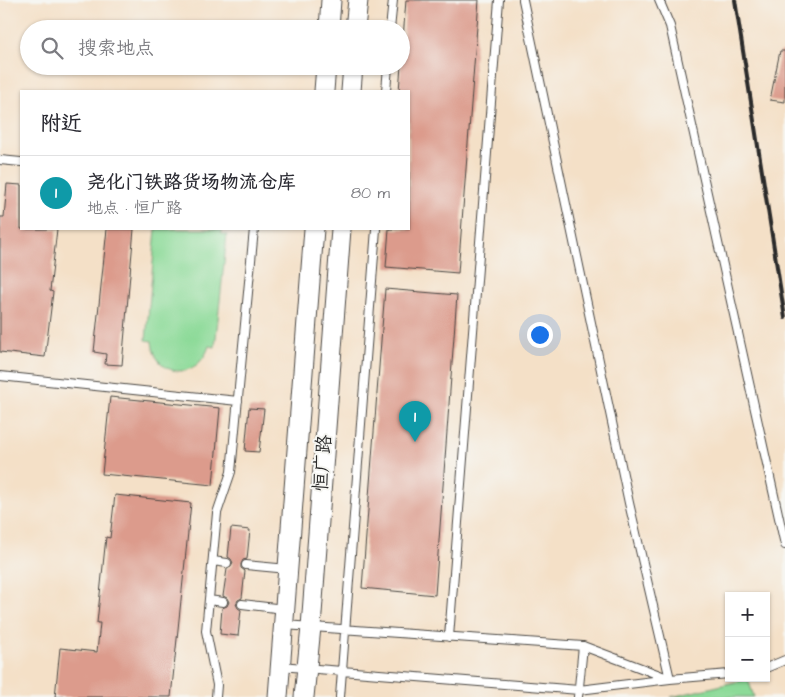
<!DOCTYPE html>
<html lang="zh">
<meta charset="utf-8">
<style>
:root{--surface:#fff;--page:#f7f7f7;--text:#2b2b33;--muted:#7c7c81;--line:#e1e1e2;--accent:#b5179e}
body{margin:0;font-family:"Architects Daughter","LXGW WenKai TC",sans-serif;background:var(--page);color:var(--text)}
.controls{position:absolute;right:15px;bottom:15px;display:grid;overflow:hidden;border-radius:0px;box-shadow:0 1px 4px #0004}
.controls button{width:45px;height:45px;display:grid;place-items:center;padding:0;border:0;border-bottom:1px solid var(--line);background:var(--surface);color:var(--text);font:25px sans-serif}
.you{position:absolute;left:539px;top:334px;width:18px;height:18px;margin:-12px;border:4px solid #fff;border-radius:50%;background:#1a73e8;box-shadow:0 0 0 8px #1a73e833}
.badge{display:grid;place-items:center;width:32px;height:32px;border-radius:50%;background:var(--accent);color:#fff;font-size:16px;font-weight:700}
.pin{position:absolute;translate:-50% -41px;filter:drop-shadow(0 1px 2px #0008)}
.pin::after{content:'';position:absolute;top:26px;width:18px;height:15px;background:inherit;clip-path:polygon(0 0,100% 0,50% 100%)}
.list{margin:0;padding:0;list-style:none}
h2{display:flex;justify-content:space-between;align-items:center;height:65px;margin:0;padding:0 20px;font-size:21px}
h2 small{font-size:16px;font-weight:400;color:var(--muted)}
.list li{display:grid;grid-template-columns:32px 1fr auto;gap:15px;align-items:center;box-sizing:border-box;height:75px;padding:0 20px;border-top:1px solid var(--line)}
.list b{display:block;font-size:19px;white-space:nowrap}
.list p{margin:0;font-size:16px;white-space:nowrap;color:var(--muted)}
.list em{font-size:16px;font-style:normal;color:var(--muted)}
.icon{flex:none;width:28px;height:28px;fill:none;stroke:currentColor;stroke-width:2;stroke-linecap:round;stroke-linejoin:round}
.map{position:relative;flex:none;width:785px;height:697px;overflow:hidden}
.search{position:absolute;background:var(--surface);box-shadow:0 1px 4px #0004;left:20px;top:20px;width:390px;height:55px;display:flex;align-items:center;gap:12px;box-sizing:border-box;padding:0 18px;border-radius:28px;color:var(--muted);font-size:19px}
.panel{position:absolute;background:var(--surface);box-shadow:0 1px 4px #0004;left:20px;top:90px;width:390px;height:140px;border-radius:0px}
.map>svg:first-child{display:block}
.green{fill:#8cda98;stroke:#5c8262}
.building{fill:#dc9b8c}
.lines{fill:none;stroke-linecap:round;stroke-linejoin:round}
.service-casing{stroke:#494642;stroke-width:10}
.tertiary-casing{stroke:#494642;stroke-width:21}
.service{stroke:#fff;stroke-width:8}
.tertiary{stroke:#fff;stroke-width:19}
.rail{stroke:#2b2b2b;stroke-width:4}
.labels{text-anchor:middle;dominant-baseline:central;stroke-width:4;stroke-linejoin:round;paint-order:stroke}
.street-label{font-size:19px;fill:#2b2b2b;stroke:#f6f6f2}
</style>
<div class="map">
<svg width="785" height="697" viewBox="0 0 785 697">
<rect width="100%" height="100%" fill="#f6f6f2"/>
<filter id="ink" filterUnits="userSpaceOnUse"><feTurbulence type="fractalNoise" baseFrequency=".02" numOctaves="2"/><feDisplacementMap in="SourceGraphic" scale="10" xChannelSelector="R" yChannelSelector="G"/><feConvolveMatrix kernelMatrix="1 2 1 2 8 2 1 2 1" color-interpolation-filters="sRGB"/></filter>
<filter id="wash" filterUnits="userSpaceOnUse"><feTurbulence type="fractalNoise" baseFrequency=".0096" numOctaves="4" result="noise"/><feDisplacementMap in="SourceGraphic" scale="20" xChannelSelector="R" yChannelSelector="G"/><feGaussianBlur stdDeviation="1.12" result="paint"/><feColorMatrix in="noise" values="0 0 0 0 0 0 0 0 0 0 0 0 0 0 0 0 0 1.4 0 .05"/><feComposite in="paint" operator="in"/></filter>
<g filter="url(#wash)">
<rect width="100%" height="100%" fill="#f4e0c7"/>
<path class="green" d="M156,229H222V234L227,235L215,347L209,346C198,381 155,379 152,341L146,340Z
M748,679L754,697H671Z"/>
<g id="blocks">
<path class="building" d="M406,0H479L458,273L386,267L389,229H409V91H399Z
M780,51H785V102L770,100Z
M7,184L21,185V229H57L50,291L53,292L45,357L0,352V217H4Z
M107,229H134L122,365L105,364L106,354L94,352Z
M385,289L457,295L435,595L362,588Z
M110,397L220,408L213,485L102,474Z
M249,408L264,409L259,452L245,451Z
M115,495L191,503L171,697H55L60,648L97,652L100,623H97L106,537L110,538Z
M231,528L250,530L247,559L243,560L241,564V568L245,571L242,598L238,600L236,604L238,608L241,610L238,636L220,634L222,608L227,606L229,602L227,598L223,596L227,569L231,567L233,563L231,559L228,557Z"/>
</g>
</g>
<g filter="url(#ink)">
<use href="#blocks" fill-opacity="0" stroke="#494642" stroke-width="1"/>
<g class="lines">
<defs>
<path id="service" d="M659,0L670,26L785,545
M390,29L393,0
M386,91L388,66
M0,160L21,162
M0,376L238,401
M213,561L227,563
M246,565L288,569
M209,600L223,602
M242,604L284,609
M284,625L583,646L670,679L729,674
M449,637L499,0
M280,666L579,690L670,679L629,503L523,0
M766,668L785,660
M216,697L217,685L206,631L217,513L231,472L254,229
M340,697L376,229
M578,697L583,646"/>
<path id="tertiary" d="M329,29L331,0
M355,29L358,0
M324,91L326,66
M351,91L353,66
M278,697L314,229
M304,697L311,627L341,229"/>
</defs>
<use href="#service" class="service-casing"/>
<use href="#tertiary" class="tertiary-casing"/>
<use href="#service" class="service"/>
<use href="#tertiary" class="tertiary"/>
<path class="rail" d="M735,0L785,318"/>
</g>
</g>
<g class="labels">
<g class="street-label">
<text transform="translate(323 463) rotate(-86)">恒广路</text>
</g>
</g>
</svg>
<div class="controls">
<button>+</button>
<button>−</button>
</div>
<div class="you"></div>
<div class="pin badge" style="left:415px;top:442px;background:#0f9aa8">1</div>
<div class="search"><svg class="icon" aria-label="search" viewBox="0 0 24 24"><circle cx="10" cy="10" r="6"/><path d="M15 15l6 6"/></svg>搜索地点</div>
<section class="panel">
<h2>附近<small></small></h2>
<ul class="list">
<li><span class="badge" style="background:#0f9aa8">1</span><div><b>尧化门铁路货场物流仓库</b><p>地点 · 恒广路</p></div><em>80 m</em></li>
</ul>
</section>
</div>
